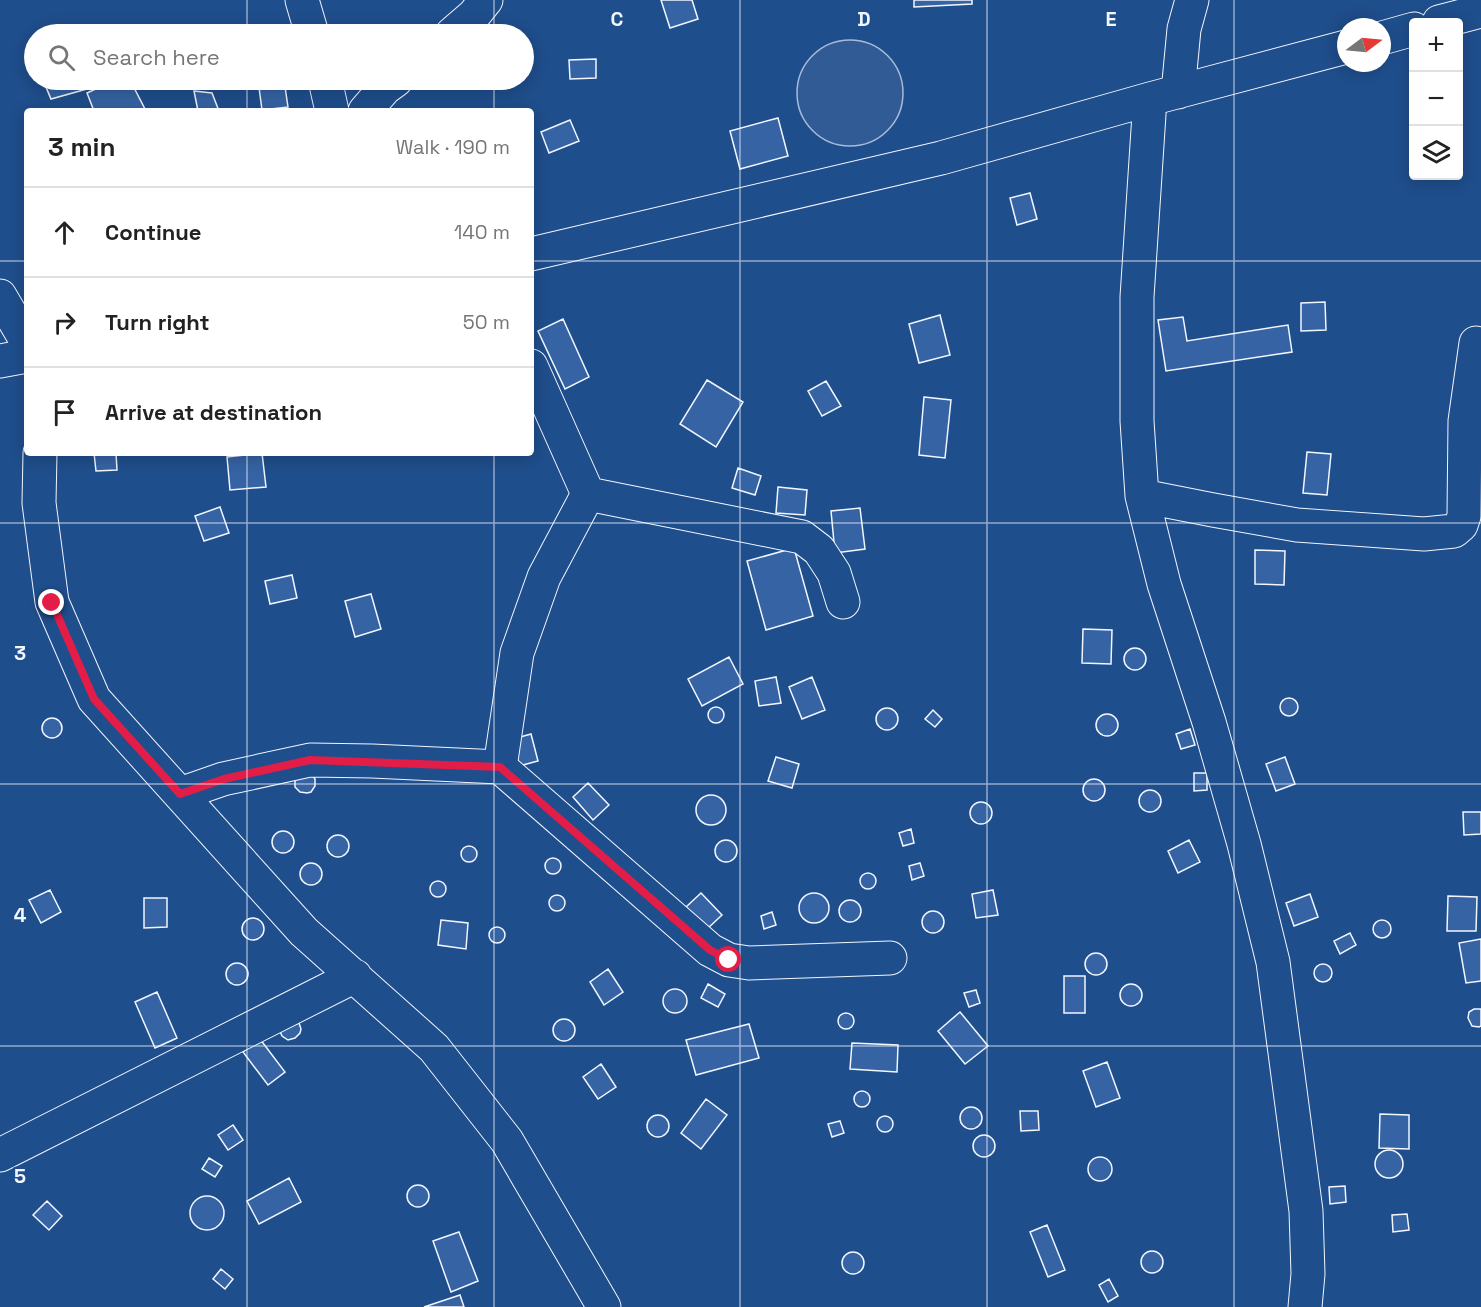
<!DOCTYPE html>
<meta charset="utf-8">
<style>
:root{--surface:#fff;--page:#f2f2f2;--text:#222;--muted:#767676;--line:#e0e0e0}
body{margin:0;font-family:"Space Grotesk",sans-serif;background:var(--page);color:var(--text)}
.controls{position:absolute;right:18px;top:18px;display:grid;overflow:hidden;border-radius:6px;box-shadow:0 3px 15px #0003}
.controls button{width:54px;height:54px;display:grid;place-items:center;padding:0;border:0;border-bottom:2px solid var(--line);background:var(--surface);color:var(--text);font:30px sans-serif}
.compass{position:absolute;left:1337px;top:18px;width:54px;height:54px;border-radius:50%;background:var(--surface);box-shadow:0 3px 15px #0003;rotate:74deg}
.stop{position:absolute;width:18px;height:18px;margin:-14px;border:4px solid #e11d48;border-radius:50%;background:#fff}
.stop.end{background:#e11d48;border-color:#fff;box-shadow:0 2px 6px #0008}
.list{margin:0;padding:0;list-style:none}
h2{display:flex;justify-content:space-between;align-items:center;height:78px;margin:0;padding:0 24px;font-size:26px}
h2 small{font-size:20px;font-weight:400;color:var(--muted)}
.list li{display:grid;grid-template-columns:39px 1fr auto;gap:18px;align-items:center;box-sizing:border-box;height:90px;padding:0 24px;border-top:2px solid var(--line)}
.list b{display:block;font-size:22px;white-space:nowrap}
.list em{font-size:20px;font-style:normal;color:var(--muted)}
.icon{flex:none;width:33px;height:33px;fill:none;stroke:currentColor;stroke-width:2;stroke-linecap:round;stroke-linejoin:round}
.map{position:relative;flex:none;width:1481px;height:1307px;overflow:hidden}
.search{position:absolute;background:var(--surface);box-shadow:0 3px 15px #0003;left:24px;top:24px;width:510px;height:66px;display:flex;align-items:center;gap:15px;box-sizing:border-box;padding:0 21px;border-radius:33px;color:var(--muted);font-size:22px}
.panel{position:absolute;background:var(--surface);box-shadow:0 3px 15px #0003;left:24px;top:108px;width:510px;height:348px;border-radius:6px}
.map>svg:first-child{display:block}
.built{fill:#305b95;stroke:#a8bbd7;stroke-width:1.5}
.building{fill:#3563a3;stroke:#f2f6ff;stroke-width:1.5}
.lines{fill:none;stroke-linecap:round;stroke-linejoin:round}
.minor-casing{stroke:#f2f6ff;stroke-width:35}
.minor{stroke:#1f4e8c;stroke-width:33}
.route{stroke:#e11d48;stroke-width:8}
.grid{fill:none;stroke:#f2f6ff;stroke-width:1.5;stroke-opacity:0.55}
.grid-label{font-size:20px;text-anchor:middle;font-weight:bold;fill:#f2f6ff;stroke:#1f4e8c;stroke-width:4.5;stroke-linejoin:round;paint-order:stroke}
</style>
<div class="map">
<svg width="1481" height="1307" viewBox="0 0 1481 1307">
<rect width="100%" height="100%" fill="#1f4e8c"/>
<path class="built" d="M797 93a53 53 0 1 1 106 0a53 53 0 1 1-106 0Z"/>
<path class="building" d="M661,0H692L698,19L670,28Z
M914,0H972V4L914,7Z
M596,59V78L570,79L569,60Z
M43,80H83L87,89L51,99Z
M115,80H130L146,111H94L87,93Z
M258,80H284L288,107L262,110Z
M194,91L212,93L219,111H198Z
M778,118L788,156L740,169L730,131Z
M570,120L579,141L549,153L541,132Z
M1030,193L1037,219L1017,225L1010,198Z
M1325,302L1326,330L1301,331V303Z
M940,315L950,355L919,363L909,324Z
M1183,317L1187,341L1288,325L1292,352L1166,371L1158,320Z
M563,319L589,377L565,389L538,331Z
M707,380L743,402L716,447L680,424Z
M826,381L841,406L822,416L808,391Z
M924,397L951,400L945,458L919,455Z
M1307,452L1331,454L1327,495L1303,493Z
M94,453H116L117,470L96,471Z
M262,453L266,487L230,490L227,457Z
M738,468L761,476L755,495L732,488Z
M778,487L807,490L805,515L776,513Z
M220,507L229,533L204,541L195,516Z
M860,508L865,549L835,553L831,511Z
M794,548L813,616L766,630L747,561Z
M1255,550L1285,551L1284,585L1255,584Z
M292,575L297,598L270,604L265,581Z
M371,594L381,629L355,637L345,601Z
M1083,629L1112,630L1111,664L1082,663Z
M1124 659a11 11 0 1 1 22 0a11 11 0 1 1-22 0Z
M729,657L743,684L702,706L688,679Z
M776,677L781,703L759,706L755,681Z
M812,677L825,710L802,719L789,687Z
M1280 707a9 9 0 1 1 18 0a9 9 0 1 1-18 0Z
M708 715a8 8 0 1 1 16 0a8 8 0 1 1-16 0Z
M876 719a11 11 0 1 1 22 0a11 11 0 1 1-22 0Z
M933,710L942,719L935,727L925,719Z
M1096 725a11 11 0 1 1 22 0a11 11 0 1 1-22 0Z
M42 728a10 10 0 1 1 20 0a10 10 0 1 1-20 0Z
M1190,729L1195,745L1181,749L1176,734Z
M531,734L538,761L519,766L513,739Z
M776,757L799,764L792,788L768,781Z
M1285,757L1295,784L1276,791L1266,764Z
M1194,773H1207V790L1194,791Z
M312,774L315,779V786L311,792L307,793L300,792L295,787V780Z
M1083 790a11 11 0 1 1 22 0a11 11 0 1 1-22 0Z
M588,783L609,805L593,820L573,797Z
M1139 801a11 11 0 1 1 22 0a11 11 0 1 1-22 0Z
M696 810a15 15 0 1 1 30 0a15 15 0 1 1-30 0Z
M970 813a11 11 0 1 1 22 0a11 11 0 1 1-22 0Z
M1463,812H1481V834L1464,835Z
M911,829L914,843L903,846L899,833Z
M272 842a11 11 0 1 1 22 0a11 11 0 1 1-22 0Z
M327 846a11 11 0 1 1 22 0a11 11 0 1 1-22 0Z
M715 851a11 11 0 1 1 22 0a11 11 0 1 1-22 0Z
M1189,840L1200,862L1178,873L1168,851Z
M461 854a8 8 0 1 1 16 0a8 8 0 1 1-16 0Z
M545 866a8 8 0 1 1 16 0a8 8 0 1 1-16 0Z
M920,863L924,876L912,880L909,866Z
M300 874a11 11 0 1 1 22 0a11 11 0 1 1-22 0Z
M860 881a8 8 0 1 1 16 0a8 8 0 1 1-16 0Z
M430 889a8 8 0 1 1 16 0a8 8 0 1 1-16 0Z
M50,890L61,912L41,923L29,900Z
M993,890L998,915L976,918L972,894Z
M799 908a15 15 0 1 1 30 0a15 15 0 1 1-30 0Z
M701,893L722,915L706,930L686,907Z
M1310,894L1318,917L1294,926L1286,903Z
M549 903a8 8 0 1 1 16 0a8 8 0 1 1-16 0Z
M1448,896L1477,897L1476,931H1447Z
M144,898H167V927L144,928Z
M839 911a11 11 0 1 1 22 0a11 11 0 1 1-22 0Z
M922 922a11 11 0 1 1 22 0a11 11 0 1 1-22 0Z
M772,912L776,925L764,929L761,916Z
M242 929a11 11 0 1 1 22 0a11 11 0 1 1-22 0Z
M1373 929a9 9 0 1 1 18 0a9 9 0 1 1-18 0Z
M441,920L468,923L466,949L438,945Z
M489 935a8 8 0 1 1 16 0a8 8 0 1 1-16 0Z
M1350,933L1356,945L1340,954L1334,941Z
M1481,939V981L1466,983L1459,943Z
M1085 964a11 11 0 1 1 22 0a11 11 0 1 1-22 0Z
M226 974a11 11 0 1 1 22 0a11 11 0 1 1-22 0Z
M1314 973a9 9 0 1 1 18 0a9 9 0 1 1-18 0Z
M608,969L623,992L604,1005L590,982Z
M1064,976H1085V1013H1064Z
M708,984L725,994L718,1007L701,998Z
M1120 995a11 11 0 1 1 22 0a11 11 0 1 1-22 0Z
M663 1001a12 12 0 1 1 24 0a12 12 0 1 1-24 0Z
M976,990L980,1003L969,1007L964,993Z
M157,992L177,1038L155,1048L135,1002Z
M1474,1009H1481V1026L1479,1027L1472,1026L1468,1018L1469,1012Z
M960,1012L988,1046L965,1064L938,1031Z
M838 1021a8 8 0 1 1 16 0a8 8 0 1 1-16 0Z
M553 1030a11 11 0 1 1 22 0a11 11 0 1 1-22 0Z
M299,1023L301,1029L300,1033L295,1038L288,1040L282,1036L279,1029Z
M749,1024L759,1058L696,1075L686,1040Z
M260,1039L285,1072L268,1085L243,1052Z
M852,1043L898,1045L897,1072L850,1069Z
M1107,1062L1120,1098L1096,1107L1083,1071Z
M601,1064L616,1087L598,1099L583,1077Z
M854 1099a8 8 0 1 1 16 0a8 8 0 1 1-16 0Z
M706,1099L727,1115L701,1149L681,1133Z
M960 1118a11 11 0 1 1 22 0a11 11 0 1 1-22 0Z
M1020,1111H1038L1039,1130L1021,1131Z
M1380,1114L1409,1115V1149L1379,1148Z
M647 1126a11 11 0 1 1 22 0a11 11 0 1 1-22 0Z
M877 1124a8 8 0 1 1 16 0a8 8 0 1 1-16 0Z
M840,1121L844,1133L832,1137L828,1124Z
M233,1125L243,1140L228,1150L218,1135Z
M973 1146a11 11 0 1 1 22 0a11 11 0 1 1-22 0Z
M1375 1164a14 14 0 1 1 28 0a14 14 0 1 1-28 0Z
M1088 1169a12 12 0 1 1 24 0a12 12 0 1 1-24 0Z
M209,1158L222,1166L215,1177L202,1169Z
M289,1178L301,1202L259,1224L247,1201Z
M407 1196a11 11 0 1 1 22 0a11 11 0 1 1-22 0Z
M1345,1186L1346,1202L1330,1204L1329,1187Z
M190 1213a17 17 0 1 1 34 0a17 17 0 1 1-34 0Z
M47,1201L62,1216L49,1230L33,1215Z
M1407,1214L1409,1230L1393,1232L1392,1215Z
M1047,1225L1065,1270L1048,1277L1030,1232Z
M459,1232L478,1281L451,1292L433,1241Z
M1141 1262a11 11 0 1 1 22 0a11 11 0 1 1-22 0Z
M842 1263a11 11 0 1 1 22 0a11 11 0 1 1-22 0Z
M221,1269L233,1279L225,1289L213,1279Z
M1109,1279L1118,1296L1108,1302L1099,1285Z
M460,1295L464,1307H424Z"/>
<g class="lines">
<defs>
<path id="minor" d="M302,0L312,34
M1439,22L1481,11
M452,34L474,15L486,0
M1382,38L1414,29
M325,80L332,111
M1178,92L1184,29L1192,0
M1150,99L1137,297V421L1142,496L1164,584L1209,722L1244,844L1273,962L1306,1211L1308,1274L1305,1307
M365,111L385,88L396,80
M531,254L941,158L1150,99L1346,47
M0,296L27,342
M0,361L27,356
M40,453L39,503L52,602L94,699L304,932L434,1048L507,1141L604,1307
M588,494L802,537L819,550L834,573L843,602
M1142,496L1213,510L1297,525L1424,534L1454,531L1461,525L1464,516L1465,421L1476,343
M500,767L710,950L729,960L749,963L890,958
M180,794L223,779L310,760L372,761L500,767L517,653L544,577L588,494L531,366
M0,1155L355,976"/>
</defs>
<use href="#minor" class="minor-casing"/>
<use href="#minor" class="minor"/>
</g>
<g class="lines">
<path class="route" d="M52,603L94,699L180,794L224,779L310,760L500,767L710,950L729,960"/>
</g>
<path class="grid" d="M247,0V34M494,0V34M740,0V1307M987,0V1307M1234,0V1307M247,80V111M494,80V111M0,261H27M531,261H1481M247,453V1307M494,453V1307M0,523H1481M0,784H1481M0,1046H1481"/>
<g class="grid-label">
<text x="617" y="26">C</text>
<text x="864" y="26">D</text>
<text x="1111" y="26">E</text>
<text x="20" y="660">3</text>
<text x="20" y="922">4</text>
<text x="20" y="1183">5</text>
</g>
</svg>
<div class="controls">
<button>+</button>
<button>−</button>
<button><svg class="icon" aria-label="layers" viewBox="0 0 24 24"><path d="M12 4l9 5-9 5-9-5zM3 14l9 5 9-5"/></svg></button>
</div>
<svg class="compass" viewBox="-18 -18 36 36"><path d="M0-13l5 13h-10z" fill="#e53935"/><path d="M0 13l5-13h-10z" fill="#767676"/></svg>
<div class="stop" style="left:729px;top:960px"></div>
<div class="stop end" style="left:52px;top:603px"></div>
<div class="search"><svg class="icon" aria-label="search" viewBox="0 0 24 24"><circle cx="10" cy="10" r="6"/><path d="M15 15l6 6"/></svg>Search here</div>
<section class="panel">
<h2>3 min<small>Walk · 190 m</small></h2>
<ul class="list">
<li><svg class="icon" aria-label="ahead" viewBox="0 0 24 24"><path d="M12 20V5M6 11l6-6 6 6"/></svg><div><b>Continue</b></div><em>140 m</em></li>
<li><svg class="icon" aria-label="right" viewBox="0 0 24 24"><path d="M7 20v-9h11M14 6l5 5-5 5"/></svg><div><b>Turn right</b></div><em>50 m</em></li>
<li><svg class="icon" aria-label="arrive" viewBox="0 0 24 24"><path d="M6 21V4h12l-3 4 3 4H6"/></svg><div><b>Arrive at destination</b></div></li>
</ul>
</section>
</div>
